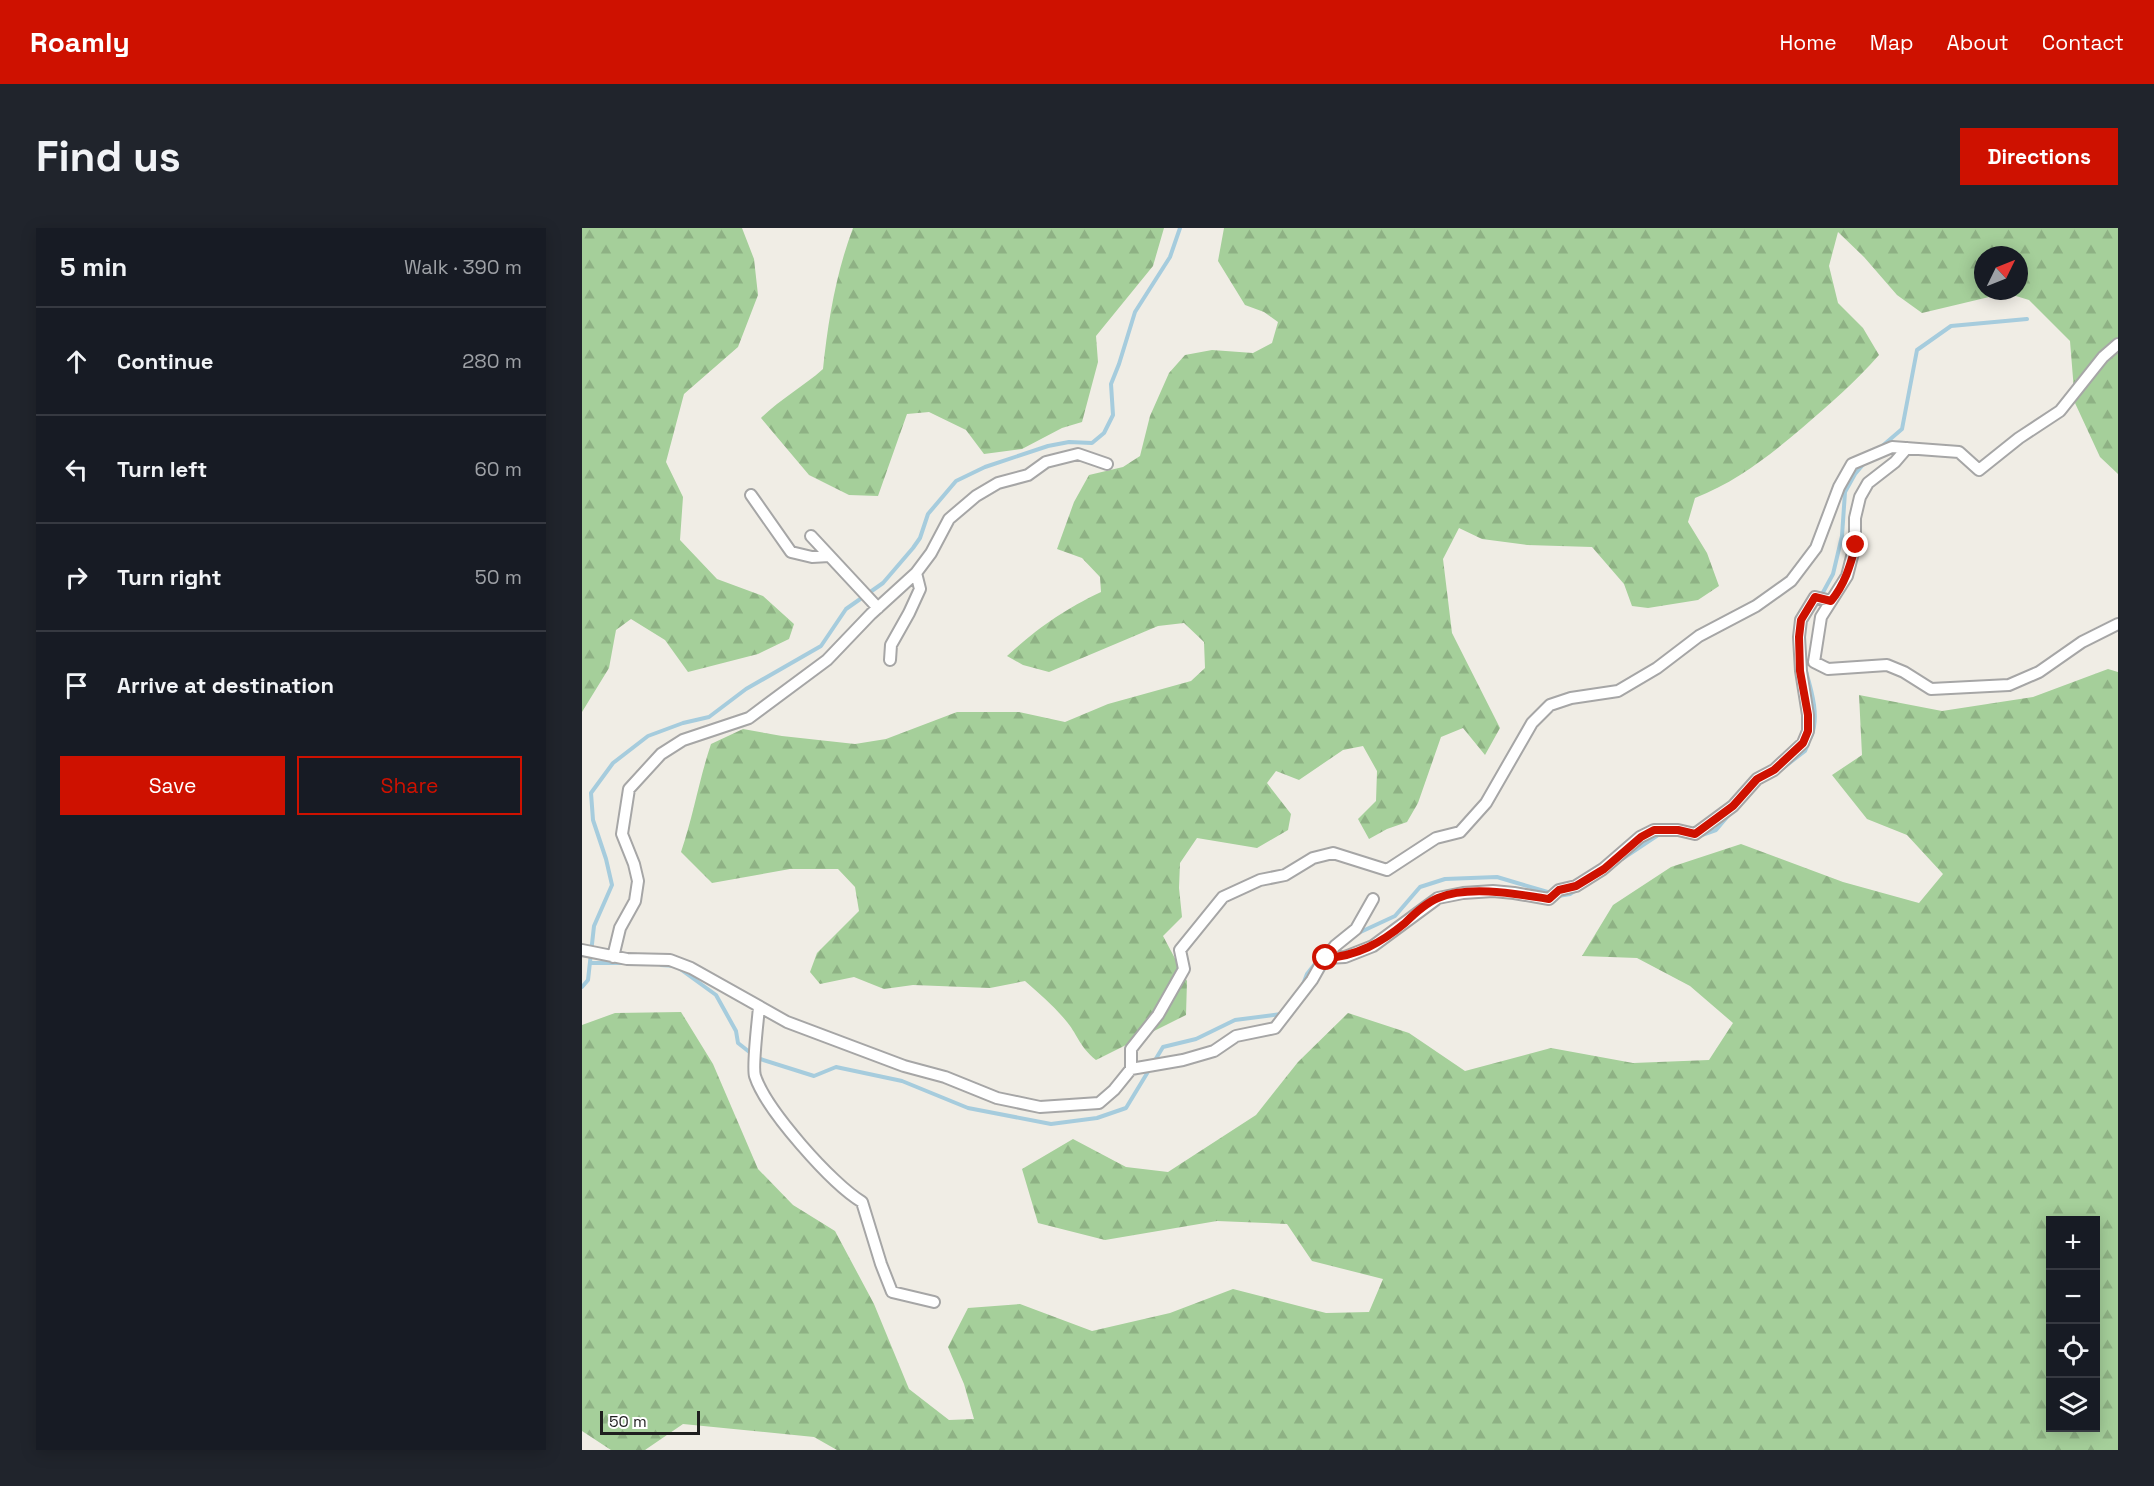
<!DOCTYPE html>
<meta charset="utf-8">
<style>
:root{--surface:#171b24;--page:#20242c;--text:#f1f3f6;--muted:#9ea1a6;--line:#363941;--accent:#ce1100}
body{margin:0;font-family:"Space Grotesk",sans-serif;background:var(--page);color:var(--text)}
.controls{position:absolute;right:18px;bottom:18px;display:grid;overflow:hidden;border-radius:0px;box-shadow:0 3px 15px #0003}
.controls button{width:54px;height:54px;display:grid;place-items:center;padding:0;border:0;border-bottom:2px solid var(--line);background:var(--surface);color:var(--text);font:30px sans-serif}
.compass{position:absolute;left:1392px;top:18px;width:54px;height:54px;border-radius:50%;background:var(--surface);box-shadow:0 3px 15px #0003;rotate:47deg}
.scale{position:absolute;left:18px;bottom:15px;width:100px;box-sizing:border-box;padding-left:6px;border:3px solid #1f1f1f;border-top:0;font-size:16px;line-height:21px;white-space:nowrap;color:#1f1f1f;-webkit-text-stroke:4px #fff;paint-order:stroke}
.stop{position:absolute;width:18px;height:18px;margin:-14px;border:4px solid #ce1100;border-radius:50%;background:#fff}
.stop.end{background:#ce1100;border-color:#fff;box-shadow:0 2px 6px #0008}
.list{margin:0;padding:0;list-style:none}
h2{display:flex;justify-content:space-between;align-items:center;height:78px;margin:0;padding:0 24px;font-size:26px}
h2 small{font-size:20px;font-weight:400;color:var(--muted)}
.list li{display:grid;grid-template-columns:39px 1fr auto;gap:18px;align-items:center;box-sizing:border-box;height:108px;padding:0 24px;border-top:2px solid var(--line)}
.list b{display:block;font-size:22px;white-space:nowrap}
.list em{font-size:20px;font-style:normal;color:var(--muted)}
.actions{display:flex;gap:12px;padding:18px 24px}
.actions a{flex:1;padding:14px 0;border:2px solid var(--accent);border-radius:0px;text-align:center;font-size:21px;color:var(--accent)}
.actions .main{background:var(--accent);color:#fff}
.icon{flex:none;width:33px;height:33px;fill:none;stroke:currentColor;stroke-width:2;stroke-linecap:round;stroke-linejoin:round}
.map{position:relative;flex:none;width:1536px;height:1222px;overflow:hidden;border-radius:0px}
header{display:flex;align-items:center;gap:36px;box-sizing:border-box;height:84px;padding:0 30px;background:var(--accent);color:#fff}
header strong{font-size:28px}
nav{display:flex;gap:33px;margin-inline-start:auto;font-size:21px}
.intro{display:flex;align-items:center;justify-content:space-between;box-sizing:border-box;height:144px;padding:0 36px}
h1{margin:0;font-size:42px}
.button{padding:15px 27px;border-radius:0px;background:var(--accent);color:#fff;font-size:21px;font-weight:700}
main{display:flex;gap:36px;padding:0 36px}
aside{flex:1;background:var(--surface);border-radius:0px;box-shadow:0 3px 15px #0003}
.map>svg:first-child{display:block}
.forest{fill:url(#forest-firs);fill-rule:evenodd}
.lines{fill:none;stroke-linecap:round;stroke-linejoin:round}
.stream{stroke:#a6ccdd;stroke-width:4}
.minor-casing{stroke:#a6a6a6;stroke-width:14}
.minor{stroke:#fff;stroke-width:10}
.route{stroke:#ce1100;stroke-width:8}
</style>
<header>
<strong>Roamly</strong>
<nav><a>Home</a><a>Map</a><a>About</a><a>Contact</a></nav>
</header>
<div class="intro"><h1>Find us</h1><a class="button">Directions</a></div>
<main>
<aside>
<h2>5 min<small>Walk · 390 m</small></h2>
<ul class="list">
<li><svg class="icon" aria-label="ahead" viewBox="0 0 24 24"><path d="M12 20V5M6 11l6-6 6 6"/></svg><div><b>Continue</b></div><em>280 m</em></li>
<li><svg class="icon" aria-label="left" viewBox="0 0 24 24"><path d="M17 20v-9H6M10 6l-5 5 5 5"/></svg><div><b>Turn left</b></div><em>60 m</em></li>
<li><svg class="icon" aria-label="right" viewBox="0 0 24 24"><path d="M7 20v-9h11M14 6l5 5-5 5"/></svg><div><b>Turn right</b></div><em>50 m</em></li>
<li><svg class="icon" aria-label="arrive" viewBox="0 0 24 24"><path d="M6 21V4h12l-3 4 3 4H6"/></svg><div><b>Arrive at destination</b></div></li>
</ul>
<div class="actions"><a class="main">Save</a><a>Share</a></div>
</aside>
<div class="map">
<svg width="1536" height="1222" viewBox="0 0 1536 1222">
<defs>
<pattern id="forest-firs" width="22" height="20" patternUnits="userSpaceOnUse" patternTransform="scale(1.5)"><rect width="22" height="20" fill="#a5cf9a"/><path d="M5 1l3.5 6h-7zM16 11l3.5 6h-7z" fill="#8eb184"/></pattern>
</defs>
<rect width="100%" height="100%" fill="#f0ede5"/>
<path class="forest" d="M0,0H160L172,31L176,67L156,119L102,166L84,234L101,269L98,312L135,351L181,368L212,396L207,411L176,426L106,444L83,412L49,391L34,402L27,440L0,484Z
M271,0H582L571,38L514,108L516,134L500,194L480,200L440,221L402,226L384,202L347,184L325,186L296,268L267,267L227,247L179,190C198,171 221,159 241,141C246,93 254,45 271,0Z
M642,0H1536V246L1518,229L1493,175L1488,113L1447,72L1424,65L1340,85L1315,67L1282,29L1256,4L1247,38L1256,75L1281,100L1297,127C1273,154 1248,176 1220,200C1187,228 1154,254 1113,270L1106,294L1125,325L1137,358L1116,372L1066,380L1050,378L1042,356L1010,319L945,317L900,311L877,300L861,331L870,405L918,500L903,527L881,500L859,509L836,575L825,594L805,601L787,611L776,591L794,573L795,543L781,518L761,522L717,552L694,543L685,555L709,586L706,602L675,620L615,610L598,635L597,660L600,689L581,708L605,753L604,787L514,832C497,818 497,809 485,794C473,779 458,766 443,753L408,760L331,757L302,761L272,749L238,756L228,744L235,725L277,683L273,659L256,641H208L130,655L99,624C111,589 117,552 129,516L161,501L200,508L273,516L304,511L375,484H437L483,494L526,476L609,453L623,440L622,414L602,395L576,398L467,444L441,437L425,428C456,400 481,382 519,364L518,349L500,330L475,321L492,274L507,247L541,239L558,228L568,188L587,145L603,127L630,122L671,125L690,115L696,94L682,84L663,77L636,33ZM1401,27H1437V63H1401Z
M1526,441L1536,444V1222H255L232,1209L101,1196L63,1222H29L0,1203V797L33,785L99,784L131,836L176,941L211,977L253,1003L292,1076L327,1161L367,1192L392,1191L382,1156L366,1119L386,1080L438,1076L510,1103L588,1085L651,1061L744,1085L787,1084L801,1051L730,1033L705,996L635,993L523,1012L456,995L440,941L491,911L544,939L586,944L674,887L716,834L766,785L827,805L883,843L969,820L1051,835L1127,832L1151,795L1108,758L1055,730L1000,728L1031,677L1089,639L1159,616L1261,654L1337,675L1361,646L1325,607L1285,591L1250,547L1280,527L1277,467L1360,483L1451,469ZM1514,992V1200H1468V992Z"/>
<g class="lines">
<path class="stream" d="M1298,220L1320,201L1335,122L1369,98L1445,91
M1239,368L1251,346L1260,308L1263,264L1273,246L1284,233
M1223,440C1229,461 1238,488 1229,509
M1197,543L1223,523L1226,516
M1117,608L1134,602L1151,582
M1040,631L1079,605
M976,668L988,666L994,662
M772,707L813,688L838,659L863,651L915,649L969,665
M9,735H41
M79,737L94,738L134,767L154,803L156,815L175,830L232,848L254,839L320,853L386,880L469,896L515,890L544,880L581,819L614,811L653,792L699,786
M0,759L6,752L12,698L30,657L24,631L11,592L9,565L31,535L66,508L101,495L127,489L164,461L239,418L264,381L301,355L331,320L338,310L346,286L374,253L403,239L466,218L487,214L510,215L522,205L531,187L529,156L537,136L553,84L588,29L598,0
M720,759L725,746L747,718"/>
<defs>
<path id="minor" d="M1325,220L1313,234L1286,255L1278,269L1273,290V317L1265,348L1239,389L1232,434L1246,441L1305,437L1322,444L1349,461L1427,457L1457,444L1500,414L1536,396
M169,267L209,324L230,329L247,328
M229,308L296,380
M308,432L309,417L327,385L338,361L334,345
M0,722L45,731L88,732L109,740L205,794L322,838L363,849L415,870L458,879L517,875L532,862L549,841L601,832L632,823L654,808L693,800L730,752L739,736L753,718L774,701L791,671
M31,729L38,700L53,673L56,653L52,636L40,606L47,561L79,526L101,512L167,490L245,432L289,386L334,345L349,325L367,291L394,268L416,255L446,247L464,234L496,226L525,236
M744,730L763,729L791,718L856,670L881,665L911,663L932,665L967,671L977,662L994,658L1021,641L1058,609L1072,602H1096L1113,606L1151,578L1175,551L1192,542L1221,515L1226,503V487L1219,443L1217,409L1219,392L1233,369L1249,373
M177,779C176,792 170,839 173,848C184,882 250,956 280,974L299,1036L310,1064L352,1074
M549,841V821L576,787L602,741L598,722L641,669L678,652L703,647L731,630L751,625L805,642L854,610L878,604L904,575L950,495L968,477L989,470L1036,463L1075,440L1117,408L1174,378L1209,353L1234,320L1257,259L1270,236L1310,219L1377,224L1397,242L1437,210L1478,183L1521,129L1536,116"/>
</defs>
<use href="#minor" class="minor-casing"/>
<use href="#minor" class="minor"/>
</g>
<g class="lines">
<path class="route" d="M744,730C775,728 799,715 823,695C832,686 844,675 856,670C887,657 935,666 967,671L977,662L994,658L1022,641L1059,609L1072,602H1096L1113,606L1151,578L1175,551L1192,542L1221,515L1226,503V487L1218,443L1217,409L1219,392L1233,369L1249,373C1263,356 1268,338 1274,317"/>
</g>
</svg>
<div class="controls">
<button>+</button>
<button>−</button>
<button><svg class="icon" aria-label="locate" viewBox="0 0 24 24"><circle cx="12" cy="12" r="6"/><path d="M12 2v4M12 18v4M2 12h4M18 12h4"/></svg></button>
<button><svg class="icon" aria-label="layers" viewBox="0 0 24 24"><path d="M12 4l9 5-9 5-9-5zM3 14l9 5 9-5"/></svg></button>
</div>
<svg class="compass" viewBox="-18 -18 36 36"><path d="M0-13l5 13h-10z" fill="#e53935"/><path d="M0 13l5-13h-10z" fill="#9ea1a6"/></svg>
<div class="scale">50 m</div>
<div class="stop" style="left:744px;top:730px"></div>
<div class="stop end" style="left:1274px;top:317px"></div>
</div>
</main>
